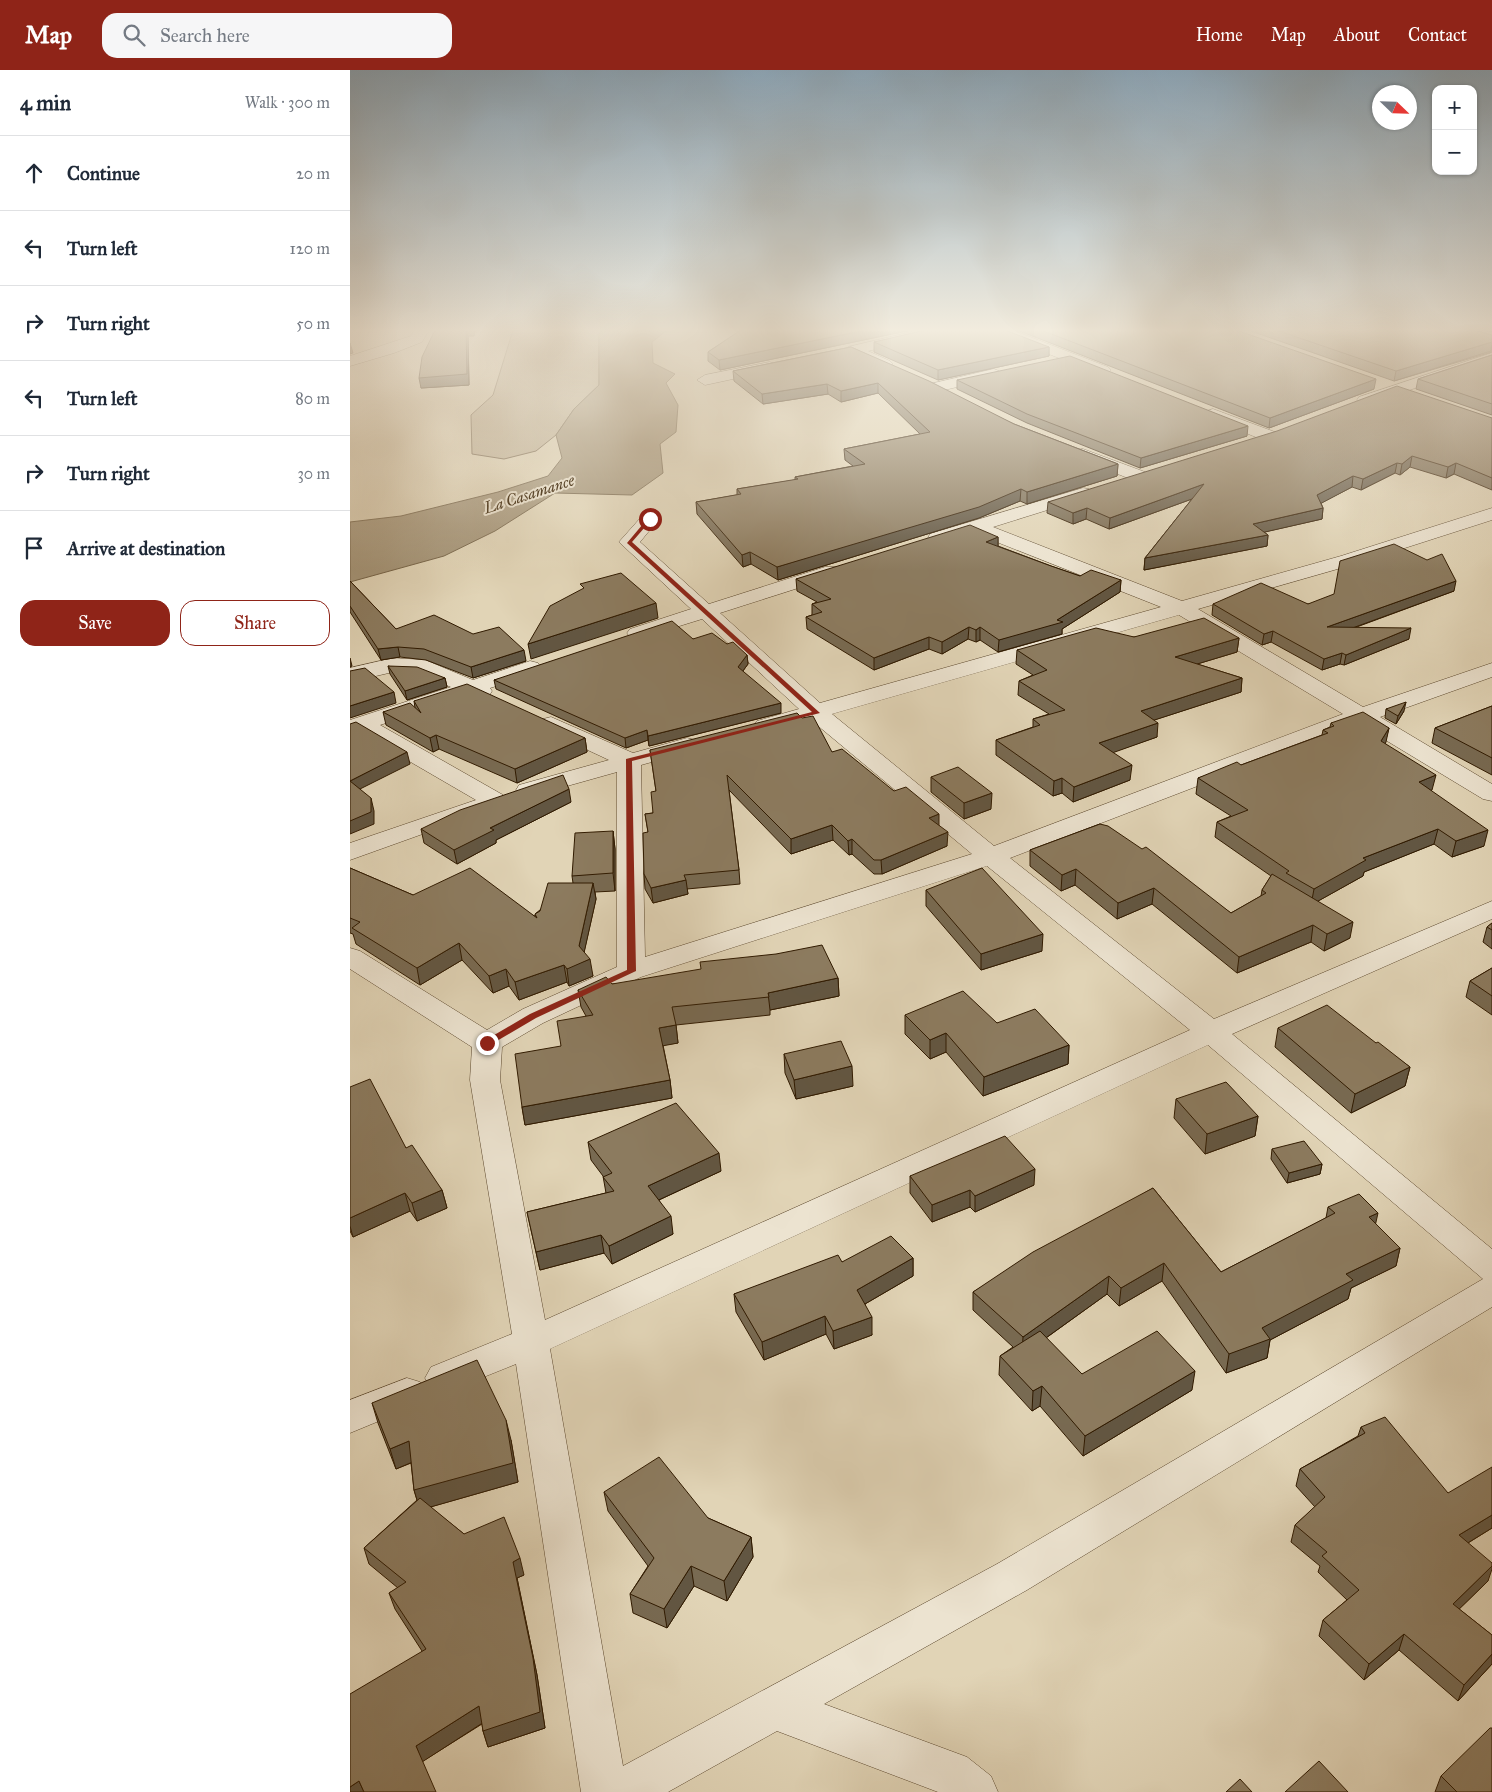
<!DOCTYPE html>
<meta charset="utf-8">
<style>
:root{--surface:#fff;--page:#f6f6f7;--text:#1f2937;--muted:#747a83;--line:#e0e1e3;--accent:#8f2418}
body{margin:0;font-family:"IM FELL Great Primer",serif;background:var(--page);color:var(--text)}
.controls{position:absolute;right:15px;top:15px;display:grid;overflow:hidden;border-radius:10px;box-shadow:0 1px 4px #0004}
.controls button{width:45px;height:45px;display:grid;place-items:center;padding:0;border:0;border-bottom:1px solid var(--line);background:var(--surface);color:var(--text);font:25px sans-serif}
.compass{position:absolute;left:1022px;top:15px;width:45px;height:45px;border-radius:50%;background:var(--surface);box-shadow:0 1px 4px #0004;rotate:113deg}
.stop{position:absolute;width:15px;height:15px;margin:-11px;border:4px solid #8f2418;border-radius:50%;background:#fff}
.stop.end{background:#8f2418;border-color:#fff;box-shadow:0 1px 5px #0008}
.list{margin:0;padding:0;list-style:none}
h2{display:flex;justify-content:space-between;align-items:center;height:65px;margin:0;padding:0 20px;font-size:21px}
h2 small{font-size:16px;font-weight:400;color:var(--muted)}
.list li{display:grid;grid-template-columns:32px 1fr auto;gap:15px;align-items:center;box-sizing:border-box;height:75px;padding:0 20px;border-top:1px solid var(--line)}
.list b{display:block;font-size:19px;white-space:nowrap}
.list em{font-size:16px;font-style:normal;color:var(--muted)}
.actions{display:flex;gap:10px;padding:15px 20px}
.actions a{flex:1;padding:11px 0;border:1px solid var(--accent);border-radius:15px;text-align:center;font-size:18px;color:var(--accent)}
.actions .main{background:var(--accent);color:#fff}
.icon{flex:none;width:28px;height:28px;fill:none;stroke:currentColor;stroke-width:2;stroke-linecap:round;stroke-linejoin:round}
.map{position:relative;flex:none;width:1142px;height:1722px;overflow:hidden}
header{display:flex;align-items:center;gap:30px;box-sizing:border-box;height:70px;padding:0 25px;background:var(--accent);color:#fff}
header strong{font-size:24px}
nav{display:flex;gap:28px;margin-inline-start:auto;font-size:18px}
.search{width:350px;height:45px;background:var(--page);display:flex;align-items:center;gap:12px;box-sizing:border-box;padding:0 18px;border-radius:15px;color:var(--muted);font-size:19px}
main{display:flex}
aside{flex:1;background:var(--surface)}
.map>svg:first-child{display:block}
.green{fill:#c3b497;stroke:#7a674c}
.water{fill:#a59578;stroke:#766448}
.lines{fill:none;stroke-linecap:round;stroke-linejoin:round}
.minor-casing{stroke:#5c482e;stroke-width:1}
.minor{fill:#ece3d0;fill-rule:evenodd}
.wall{fill:#786a52;stroke:#301a00}
.shaded-wall{fill:#625642;stroke:#301a00}
.building{fill:#8c7b5f;stroke:#301a00}
.route{fill:#8f2418}
.labels{text-anchor:middle;dominant-baseline:central;stroke-width:4;stroke-linejoin:round;paint-order:stroke}
.far-water-label{font-size:16px;font-style:italic;fill:#59452a;stroke:#ece3d0}
</style>
<header>
<strong>Map</strong>
<div class="search"><svg class="icon" aria-label="search" viewBox="0 0 24 24"><circle cx="10" cy="10" r="6"/><path d="M15 15l6 6"/></svg>Search here</div>
<nav><a>Home</a><a>Map</a><a>About</a><a>Contact</a></nav>
</header>
<main>
<aside>
<h2>4 min<small>Walk · 300 m</small></h2>
<ul class="list">
<li><svg class="icon" aria-label="ahead" viewBox="0 0 24 24"><path d="M12 20V5M6 11l6-6 6 6"/></svg><div><b>Continue</b></div><em>20 m</em></li>
<li><svg class="icon" aria-label="left" viewBox="0 0 24 24"><path d="M17 20v-9H6M10 6l-5 5 5 5"/></svg><div><b>Turn left</b></div><em>120 m</em></li>
<li><svg class="icon" aria-label="right" viewBox="0 0 24 24"><path d="M7 20v-9h11M14 6l5 5-5 5"/></svg><div><b>Turn right</b></div><em>50 m</em></li>
<li><svg class="icon" aria-label="left" viewBox="0 0 24 24"><path d="M17 20v-9H6M10 6l-5 5 5 5"/></svg><div><b>Turn left</b></div><em>80 m</em></li>
<li><svg class="icon" aria-label="right" viewBox="0 0 24 24"><path d="M7 20v-9h11M14 6l5 5-5 5"/></svg><div><b>Turn right</b></div><em>30 m</em></li>
<li><svg class="icon" aria-label="arrive" viewBox="0 0 24 24"><path d="M6 21V4h12l-3 4 3 4H6"/></svg><div><b>Arrive at destination</b></div></li>
</ul>
<div class="actions"><a class="main">Save</a><a>Share</a></div>
</aside>
<div class="map">
<svg width="1142" height="1722" viewBox="0 0 1142 1722">
<rect width="100%" height="100%" fill="#e1d4b6"/>
<filter id="stains"><feTurbulence type="fractalNoise" baseFrequency=".004" numOctaves="4"/><feColorMatrix values="0 0 0 0 .2 0 0 0 0 .09 0 0 0 0 .02 0 0 0 .5 -.17"/></filter>
<radialGradient id="worn" r=".72"><stop offset=".6" stop-color="#630" stop-opacity="0"/><stop offset="1" stop-color="#630" stop-opacity=".3"/></radialGradient>
<path class="green" d="M163,260H249V315L224,339L206,365L186,381L154,389L122,384L121,345L143,325Z"/>
<path class="water" d="M249,260H317L302,272L303,293L325,304L316,313L328,335L326,362L310,374L313,403L282,425L205,423L145,461L94,486L0,512V452L51,446L148,422L198,406L212,388L206,365L224,339L249,315Z"/>
<g class="lines">
<defs>
<path id="minor" d="M65,260H79L72,272L44,283L0,296V286L61,266Z
M570,260H596L594,263L518,281L540,291L543,294L540,297H530L498,283L496,280L498,277Z
M642,260H662L758,297L761,300L758,303H748L644,263Z
M1142,283V292L1021,333H1009L1007,330L1009,327Z
M420,292L425,294L428,297L425,300L355,315L347,310L355,305Z
M644,299L649,301L652,304L649,307L586,322L578,317L580,314Z
M863,339L925,362L927,366L925,370H913L857,347L855,344L857,341Z
M733,379L795,402L798,406L795,410H783L727,388L724,384L727,380Z
M733,418L739,419L742,423L739,427L643,457L832,531L991,486L1142,438V450L1005,494L848,539L1013,637L1142,593V607L1030,647L1142,714V731L1133,729L1009,654L660,788L864,949L1142,831V849L882,964L1142,1179V1237L677,1520L474,1634L617,1687L641,1706L648,1722H588L427,1661L318,1722H231L166,1294L94,1323L81,1319L75,1308L81,1297L162,1264L120,1010L122,977L0,899V878L10,881L137,960L173,939L267,897V702L178,727L169,725L166,720L169,715L259,690L193,659L190,654L193,649L201,647L283,683L337,668L345,670L349,675L345,680L291,695L295,887L622,784L461,650L415,663L407,661L403,656L407,651L449,639L352,549L294,567L287,569L280,567L277,563L280,559L341,539L269,472L293,445H307L309,449L290,472L359,534L475,497H489L492,501L489,505L370,543L470,633L811,537L624,463L587,474L580,472L578,468L580,464ZM829,545L993,644L644,776L482,644ZM637,796L840,960L195,1250L150,1010L152,977L193,953L291,907ZM858,975L1133,1209L647,1494L273,1696L200,1279Z
M43,588L75,590L123,610L180,591L188,593L191,598L188,603L140,618L142,621L139,626L131,628L121,625L30,655L153,725L156,730L153,735L144,737L136,735L134,742L0,790V773L126,730L9,662L0,665V650L101,617L64,602H43L0,612V598Z
M57,1308L70,1312L76,1323L70,1334L0,1363V1330Z"/>
</defs>
<use href="#minor" class="minor-casing"/>
<use href="#minor" class="minor"/>
</g>
<path class="wall" d="M85,260H125L124,266H118L119,315L71,318Z
M391,260H561L370,300L358,291V282Z
M667,260H886L1024,319L919,358Z
M898,260H1125L1142,265V282L1044,311Z
M1134,260H1142V262Z
M524,272L699,277V286L588,310L524,282Z
M501,277L664,354L768,394L767,406L677,434L670,431L629,448L428,510L401,494L393,497L347,444L346,432L387,425V419L445,410V407L503,396L495,390L494,379L570,364L528,323L491,332L478,324L413,334L384,311L383,301Z
M1142,285V345L1066,319L1068,309Z
M607,310L897,366L790,398L677,353L607,319Z
M1142,348V420L1104,404L1096,408L1060,397L1050,405L1045,403L1011,420L1002,417L971,433L973,438L972,449L914,462L918,465L917,476L794,500L795,488L842,429L759,459L736,449L723,454L697,443L698,432Z
M648,467V476L701,496L730,506L771,510L770,522L712,559V564L648,582L630,570L626,572L618,569L592,584L579,579L524,600L457,559L456,547L462,545V534L467,532L447,521L446,509Z
M0,511L46,559L176,591L123,608L76,590L50,587L31,590L0,542Z
M1104,521L1004,558L1059,569L994,595L990,594L972,600L921,572L912,575L862,545L863,534H958Z
M784,567L889,568L887,582L847,594L892,608L891,622L804,650L807,667L763,682L780,710L723,732L712,723L703,726L646,685V670L683,657V649L699,644L668,625L669,611L683,605L666,594L667,580Z
M343,569L377,574L397,585L398,594L393,601L431,643L299,676L298,670L276,678L146,619L144,610Z
M38,596L95,608L97,617L57,630L40,604Z
M64,631L235,668L237,682L167,713L89,679L83,682L36,655L33,642L65,638Z
M1142,636V705L1082,673L1085,658Z
M1036,639L1054,641L1046,654L1035,648Z
M981,653L1039,658L1035,673L1082,720L1081,721L1134,776L1102,787L1084,774L1014,802L1013,806L968,831L1000,868L974,881L961,872L887,903L802,834L767,849L725,815L711,821L680,796V780L750,754L881,843L911,826L912,820L921,806L865,767L867,752L881,746L846,724L848,708L891,695L972,665L973,660L980,657Z
M300,680L482,682L544,721L589,755L597,776L532,804H524L502,784L499,785L483,770L441,784L379,720L389,800L390,814L337,819L338,824L303,833L295,819L294,804L298,762L295,744L303,743L306,721Z
M581,707L641,739L614,749L581,722Z
M221,732L146,770V773L107,794L74,773L71,759Z
M263,761L265,779V821L245,822L246,829L234,882L243,906L219,916L217,912L169,930L159,916L143,923L112,890L70,915L6,874L3,864L0,863V798L63,825L186,846L185,844L223,813L222,806Z
M576,820L692,881L631,900L576,836Z
M1142,853V879L1133,872L1137,857Z
M1142,898V945L1116,927L1120,911Z
M488,908L489,926L420,940V945L326,955L328,973L313,975L320,1010L322,1028L175,1055L172,1037L211,976L236,946L231,937L228,920L262,914Z
M555,945L647,953L719,975L718,994L633,1026L596,982L580,989L555,964Z
M928,958L1026,973L1060,997L1055,1016L1001,1043L925,977Z
M434,984L503,1016L446,1029L435,1003Z
M0,1017L56,1078L92,1120L97,1138L67,1151L60,1141L3,1167L0,1161Z
M826,1029L908,1046L905,1066L855,1084L824,1048Z
M238,1072L371,1101L309,1130L323,1164L262,1194L254,1183L190,1200L177,1142L256,1123L253,1106L241,1090Z
M922,1079L972,1094L970,1104L937,1113L921,1089Z
M560,1106L684,1115L625,1142L620,1137L582,1152L560,1123Z
M803,1118L871,1202L976,1148L978,1137L1026,1154L1050,1178L1046,1196L1001,1218L998,1229L920,1270L917,1288L876,1303L812,1211L769,1236L757,1224L696,1268L732,1304L842,1320L733,1386L690,1336L682,1341L649,1305L650,1286L663,1277L623,1240V1222Z
M563,1188V1206L515,1234L522,1265L484,1279L476,1264L414,1290L386,1242L384,1224L492,1192Z
M22,1333L161,1370L168,1412L80,1437L114,1464L174,1505L167,1508L187,1605L195,1658L138,1677L133,1661L132,1654L73,1691L0,1722L72,1581L45,1539L39,1523L48,1518L19,1494L14,1478L67,1430L64,1420L61,1393L46,1399L28,1353Z
M1011,1357L1098,1423L1142,1458L1118,1473L1138,1511L1109,1539L1142,1565V1594L1108,1631L1049,1580L1014,1610L969,1566L973,1550L997,1530L968,1502L970,1496L941,1472L945,1455L965,1437L946,1416L950,1399L1008,1366Z
M254,1422L358,1448L401,1467L403,1487L377,1531L344,1516L317,1558L283,1543L280,1524L298,1496L258,1441Z
M1091,1706L1142,1722H1085Z"/>
<path class="shaded-wall" d="M116,260L118,266L119,315L71,318L69,308Z
M516,260H561L370,300L369,290Z
M1142,272L1141,281L1044,311L1046,301Z
M0,273L3,283L0,284Z
M699,277V286L588,310V300Z
M1026,309L1024,319L919,358L920,348Z
M528,313V323L491,332V321Z
M477,314L478,324L413,334L412,324Z
M898,356L897,366L790,398L791,388Z
M1062,386L1060,397L1050,405L1052,394Z
M1047,393L1045,403L1011,420L1013,409Z
M1106,393L1104,404L1096,408L1098,397Z
M768,394L767,406L677,434V422Z
M1003,406L1002,417L966,436L967,425Z
M854,414L853,425L759,459L760,448Z
M671,419L670,431L629,448L428,510L427,497Z
M737,438L736,449L723,454V443Z
M973,438L972,449L902,465L903,454Z
M918,465L917,476L794,500L795,488Z
M648,467V479L636,472Z
M400,482L401,494L393,497L392,485Z
M771,510L770,522L712,559V564L648,582L649,570L707,550Z
M1106,511L1104,521L975,568L977,557Z
M306,533L308,548L181,589L178,574Z
M619,557L618,569L592,584V572Z
M630,557V570L626,572V560Z
M1061,558L1059,569L994,595L996,585Z
M923,561L921,572L912,575L914,564Z
M579,567V579L524,600V588Z
M889,568L887,582L824,601L825,587Z
M48,577L50,587L31,590L28,579Z
M174,580L176,591L123,608L121,597Z
M992,583L990,594L972,600L974,589Z
M397,585L398,594L389,606L388,597Z
M0,588L2,596L0,597Z
M95,608L97,617L57,630L55,621Z
M892,608L891,622L789,655L791,641Z
M44,622L46,633L0,648V636Z
M1056,632L1054,641L1046,654L1048,646Z
M431,633V643L299,676L298,666Z
M808,653L807,667L748,688L749,673Z
M1039,658L1036,672L1028,686L1031,671Z
M297,660L298,670L276,678L275,668Z
M86,665L89,679L83,682L80,668Z
M235,668L237,682L167,713L165,699Z
M57,682L60,694L2,723L0,711Z
M782,695L780,710L723,732L724,717Z
M1086,705L1082,720L1066,728L1069,712Z
M712,708V723L703,726L704,711Z
M219,719L221,732L146,770V773L107,794L104,780L140,758Z
M642,723L641,739L614,749V733Z
M21,728L24,741V754L0,764V751Z
M589,744V759L579,748Z
M482,755L483,770L441,784V769Z
M1088,759L1084,774L1014,802L1013,806L961,835L964,819L1013,788Z
M1138,760L1134,776L1102,787L1106,771Z
M263,761L265,779V821L263,803Z
M598,762L597,776L532,804L531,790Z
M502,769V784L499,785L498,771Z
M726,799L725,815L711,821L712,805Z
M336,810L338,824L303,833L301,818Z
M243,813L246,829L232,892L240,889L243,906L219,916L217,899L229,876Z
M804,818L802,834L767,849L768,833Z
M1003,852L1000,868L974,881L977,864Z
M963,855L961,872L887,903L889,887Z
M693,864L692,881L631,900V884Z
M109,873L112,890L70,915L67,898Z
M214,895L217,912L169,930L165,912Z
M156,899L159,916L143,923L139,906Z
M488,908L489,926L420,940L418,923Z
M326,955L328,973L312,976L309,958Z
M596,963V982L580,989V970Z
M719,975L718,994L633,1026L634,1007Z
M502,996L503,1016L446,1029L444,1010Z
M1060,997L1055,1016L1001,1043L1005,1024Z
M320,1010L322,1028L175,1055L172,1037Z
M908,1046L905,1066L855,1084L857,1064Z
M369,1083L371,1101L300,1134L298,1116Z
M972,1094L970,1104L937,1113L939,1103Z
M685,1099L684,1115L625,1142V1126Z
M92,1120L97,1138L67,1151L62,1133Z
M620,1120V1137L582,1152V1135Z
M55,1123L60,1141L3,1167L0,1156V1148Z
M1028,1143L1024,1161L1019,1147Z
M321,1146L323,1164L262,1194L259,1176Z
M251,1165L254,1183L190,1200L186,1182Z
M1050,1178L1046,1196L1001,1218L998,1229L920,1270L917,1288L876,1303L879,1284L912,1258L996,1204Z
M563,1188V1206L508,1238L507,1220Z
M814,1193L812,1211L769,1236L771,1218Z
M759,1206L757,1224L672,1285L673,1267Z
M475,1246L476,1264L414,1290L412,1272Z
M522,1247V1265L484,1279L483,1261Z
M845,1301L842,1320L733,1386L735,1366Z
M692,1316L690,1336L682,1341L683,1321Z
M156,1350L161,1370L168,1412L70,1440L64,1420Z
M59,1371L65,1391L46,1399L40,1379Z
M1142,1445V1458L1103,1482L1109,1465Z
M401,1467L403,1487L377,1531L374,1511Z
M170,1488L174,1505L167,1508L187,1605L195,1658L138,1677L133,1661L163,1492Z
M341,1496L344,1516L317,1558L314,1539Z
M1142,1496V1499L1138,1511L1098,1550L1103,1534Z
M1054,1564L1049,1580L1014,1610L1019,1594Z
M1142,1584V1594L1108,1631L1114,1615Z
M129,1636L134,1652L72,1692L66,1676Z
M9,1711L14,1722H0V1717Z"/>
<path class="building" d="M85,260H116L117,304L69,308L72,287Z
M391,260H516L369,290L358,282Z
M575,260H655L699,277L588,300L524,272Z
M691,260H886L1026,309L920,348Z
M926,260H1125L1142,265V272L1046,301Z
M501,277L579,311L664,354L768,394L677,422L671,419L629,437L427,497L400,482L392,485L346,432L391,424L387,419L448,409L445,407L515,394L494,379L580,362L528,313L491,321L477,314L412,324L383,301Z
M1142,285V334L1068,309Z
M720,286L898,356L791,388L677,344L607,310Z
M1047,316L1142,348V408L1106,393L1098,397L1062,386L1052,394L1047,393L1013,409L1003,406L967,425L973,438L903,454L918,465L795,488L854,414L760,448L737,438L723,443L698,432L927,361Z
M620,455L648,467L636,472L701,496L730,506L741,500L771,510L707,550L713,552L649,570L630,557L626,560L619,557L592,572L579,567L524,588L456,547L472,542L462,534L481,529L446,509Z
M1044,474L1077,490L1092,484L1106,511L977,557L1061,558L996,585L992,583L974,589L923,561L914,564L863,534L911,513L958,534L984,524L990,491Z
M271,503L306,533L178,574L200,536L234,518L230,514Z
M0,511L46,559L84,545L123,564L149,557L174,580L121,597L74,579L48,577L28,579L0,536Z
M854,548L889,568L825,587L892,608L791,641L808,653L749,673L782,695L724,717L712,708L704,711L646,670L690,655L683,649L715,640L669,611L697,600L667,580L746,558L784,567Z
M322,551L343,569L362,563L377,574L383,572L397,585L388,597L431,633L298,666L297,660L275,668L144,610Z
M38,596L67,597L95,608L55,621Z
M15,598L44,622L0,636V601Z
M117,614L235,668L165,699L86,665L80,668L33,642L60,633L71,643L64,631Z
M1056,632L1048,646L1036,639Z
M1142,636V688L1085,658Z
M1013,642L1039,658L1031,671L1086,705L1069,712L1138,760L1106,771L1088,759L1013,788L1016,790L964,819L936,803L939,801L867,752L898,740L848,708L887,692L891,695L978,663L973,660L984,656L981,653Z
M447,643L452,648L463,646L482,682L492,679L544,721L556,717L589,744L579,748L598,762L531,790H524L502,769L498,771L482,755L441,769L377,705L389,800L334,805L336,810L301,818L294,804L293,763L298,762L295,744L303,743L301,722L306,721L300,680Z
M6,652L57,682L0,711V654Z
M608,697L642,723L614,733L581,707Z
M213,705L219,719L140,758L144,760L104,780L71,759L110,740Z
M0,711L21,728V742L0,751Z
M750,754L758,756L792,779L796,777L881,843L916,823L912,820L922,804L1003,852L977,864L963,855L889,887L804,818L768,833L726,799L712,805L680,780Z
M263,761V803L222,806L225,763Z
M0,798L63,825L120,798L187,848L185,844L190,841L198,813H243L229,876L240,889L217,899L214,895L165,912L156,899L139,906L109,873L67,898L2,858L10,852L0,848Z
M632,798L693,864L631,884L576,820Z
M1142,853V860L1137,857Z
M472,875L488,908L418,923L419,927L322,937L326,955L309,958L320,1010L172,1037L165,984L211,976L207,951L243,945L228,920L256,907L262,914L351,899L350,892L426,884Z
M1142,898V926L1120,911Z
M613,921L647,953L685,939L719,975L634,1007L596,963L580,970L555,945Z
M977,935L1026,973L1028,972L1060,997L1005,1024L928,958Z
M491,971L502,996L444,1010L434,984Z
M20,1009L56,1078L62,1075L92,1120L62,1133L55,1123L0,1148V1017Z
M876,1012L908,1046L857,1064L826,1029Z
M326,1033L369,1083L298,1116L321,1146L259,1176L251,1165L186,1182L177,1142L264,1121L253,1107L262,1103L238,1072Z
M655,1066L685,1099L625,1126L620,1120L582,1135L560,1106Z
M954,1071L972,1094L939,1103L922,1079Z
M803,1118L871,1202L985,1143L978,1137L1009,1124L1028,1143L1019,1147L1050,1178L996,1204L1003,1210L912,1258L920,1269L879,1284L814,1193L771,1218L759,1206L673,1267L623,1222L683,1182Z
M541,1166L563,1188L507,1220L522,1247L483,1261L475,1246L412,1272L384,1224L488,1185L492,1192Z
M690,1261L732,1304L807,1261L845,1301L735,1366L692,1316L683,1321L650,1286Z
M127,1290L156,1350L163,1393L64,1420L59,1371L40,1379L22,1333Z
M1035,1347L1098,1423L1142,1397V1445L1109,1465L1142,1493V1496L1103,1534L1142,1565V1584L1114,1615L1054,1564L1019,1594L973,1550L1009,1520L972,1486L977,1482L945,1455L975,1427L950,1399L1015,1363L1011,1357Z
M309,1387L358,1448L401,1467L374,1511L341,1496L314,1539L280,1524L304,1488L254,1422Z
M70,1428L114,1464L154,1447L170,1488L163,1492L183,1588L190,1642L133,1661L129,1636L66,1676L86,1722H14L9,1711L0,1717V1624L76,1579L39,1523L56,1512L14,1478Z
M1140,1658H1142V1722H1107L1091,1706Z
M969,1691L998,1722H935Z
M890,1709L902,1722H876Z"/>
<linearGradient id="sky" x2="0" y2="1"><stop stop-color="#8da8bb"/><stop offset="0.52" stop-color="#f2ecde"/><stop offset="1" stop-color="#f2ecde" stop-opacity="0"/></linearGradient>
<rect width="1142" height="501" fill="url(#sky)"/>
<path class="route" d="M298,448L302,449L282,472L470,643L282,691L286,901L186,948L140,975H134V971L180,944L277,900L276,689L462,642L277,473Z"/>
<g class="labels">
<g class="far-water-label">
<text transform="translate(179 424) rotate(-18)">La Casamance</text>
</g>
</g>
<rect width="100%" height="100%" filter="url(#stains)"/>
<rect width="100%" height="100%" fill="url(#worn)"/>
</svg>
<div class="controls">
<button>+</button>
<button>−</button>
</div>
<svg class="compass" viewBox="-18 -18 36 36"><path d="M0-13l5 13h-10z" fill="#e53935"/><path d="M0 13l5-13h-10z" fill="#747a83"/></svg>
<div class="stop" style="left:300px;top:449px"></div>
<div class="stop end" style="left:137px;top:973px"></div>
</div>
</main>
